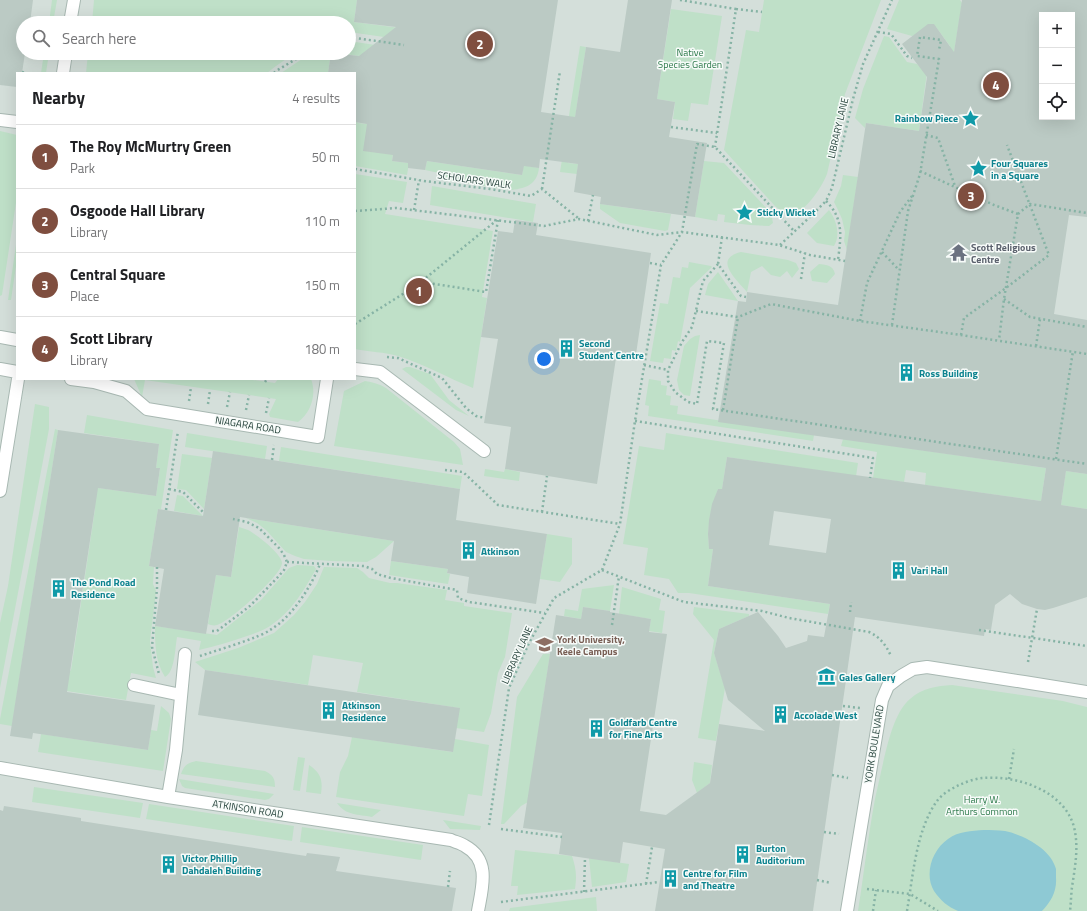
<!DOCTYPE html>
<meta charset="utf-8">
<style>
:root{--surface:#fff;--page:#f2f2f2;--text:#202124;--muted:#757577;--line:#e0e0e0;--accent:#7f4e3f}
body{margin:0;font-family:"Titillium Web",sans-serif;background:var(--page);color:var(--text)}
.controls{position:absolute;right:12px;top:12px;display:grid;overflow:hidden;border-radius:0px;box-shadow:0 4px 16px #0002}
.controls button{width:36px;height:36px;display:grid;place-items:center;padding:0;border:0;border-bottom:1px solid var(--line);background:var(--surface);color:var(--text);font:20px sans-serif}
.you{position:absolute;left:544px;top:359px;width:14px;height:14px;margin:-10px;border:3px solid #fff;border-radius:50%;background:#1a73e8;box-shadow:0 0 0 6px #1a73e833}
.badge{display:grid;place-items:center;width:26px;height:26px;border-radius:50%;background:var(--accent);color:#fff;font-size:13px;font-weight:700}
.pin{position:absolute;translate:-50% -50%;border:2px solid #fff;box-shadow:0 1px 4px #0006}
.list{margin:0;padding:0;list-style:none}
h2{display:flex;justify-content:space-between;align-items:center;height:52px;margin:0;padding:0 16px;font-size:17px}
h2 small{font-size:13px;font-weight:400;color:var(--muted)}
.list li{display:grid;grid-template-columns:26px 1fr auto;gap:12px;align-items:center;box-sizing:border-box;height:64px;padding:0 16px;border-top:1px solid var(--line)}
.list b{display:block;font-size:15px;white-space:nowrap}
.list p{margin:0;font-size:13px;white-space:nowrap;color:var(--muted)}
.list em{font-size:13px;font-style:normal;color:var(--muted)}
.icon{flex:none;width:22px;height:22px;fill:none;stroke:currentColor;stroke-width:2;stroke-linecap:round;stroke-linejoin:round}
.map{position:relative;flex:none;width:1087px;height:911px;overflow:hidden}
.search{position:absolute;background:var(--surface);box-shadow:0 4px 16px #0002;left:16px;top:16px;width:340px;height:44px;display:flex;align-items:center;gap:10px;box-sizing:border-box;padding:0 14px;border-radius:22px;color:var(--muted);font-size:15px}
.panel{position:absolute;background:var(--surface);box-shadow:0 4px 16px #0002;left:16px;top:72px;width:340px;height:308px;border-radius:0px}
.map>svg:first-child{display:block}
.built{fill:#d4dfda;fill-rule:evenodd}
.green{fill:#bfe0c8}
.water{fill:#8ec9d4}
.building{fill:#bbcac4;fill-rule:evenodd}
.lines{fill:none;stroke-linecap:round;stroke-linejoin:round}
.minor-casing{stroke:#a8b8b2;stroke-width:14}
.path{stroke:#86b3a5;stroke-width:2.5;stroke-dasharray:2 3;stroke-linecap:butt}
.minor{stroke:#fff;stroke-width:12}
.labels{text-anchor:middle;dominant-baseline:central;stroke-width:3;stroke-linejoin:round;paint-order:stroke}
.park-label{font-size:10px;fill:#2d7a4b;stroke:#f7fbf9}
.culture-label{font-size:10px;font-weight:bold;fill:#0d838f;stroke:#f7fbf9;text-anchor:start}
.street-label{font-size:10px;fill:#24423a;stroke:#f7fbf9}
.worship-label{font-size:10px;font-weight:bold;fill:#5b616d;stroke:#f7fbf9;text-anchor:start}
.education-label{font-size:10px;font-weight:bold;fill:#785e54;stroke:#f7fbf9;text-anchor:start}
</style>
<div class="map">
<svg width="1087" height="911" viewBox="0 0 1087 911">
<rect width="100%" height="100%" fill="#e6efeb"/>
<path class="built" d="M0,0H1087V911H0ZM1042,15H1072V117H1042ZM23,23H349V53H23ZM17,73H355V379H17Z"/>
<path class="green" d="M52,0H57L53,23H49Z
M94,0H357L354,22L400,28L398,39L349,32V23H92Z
M764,0H881L845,94L827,174C821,189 807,208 793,216L785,214L775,206L724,150L746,30L759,32Z
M899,0H960L962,3L954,52H949L950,46L936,27L912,36L887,29Z
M671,9L722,16L708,105L691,103L688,121L673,119L675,102L657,99Z
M884,36L889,37L907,62L917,64L921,68L928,65L919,131L866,123L865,128L855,118L863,89Z
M349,41L395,48L359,56L337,53H349Z
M580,46L586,47L568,163L578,164L577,174L560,172Z
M44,53H49L46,73H41Z
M88,53H295L276,66L267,73H86Z
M311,53H331L328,73H281Z
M355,119L358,123L367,124L394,147L392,161L409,163L407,175L355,166Z
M0,131L17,135V196L2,295L0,296Z
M525,157L528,166L539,168C537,184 527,188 512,190L438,179L439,173L425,170L427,161L522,175Z
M704,161L724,163L771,213L773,223L769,226L750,225L724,222L725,215L718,214L717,221L695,217Z
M355,174L407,182L403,203L389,201L385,214L493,231L482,297L487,298L473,388C448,378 424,364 398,356C385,352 369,352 355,349Z
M843,175L858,177L847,250L844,241L845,232L842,219L838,210L834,202L841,186Z
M432,186L536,204L533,222L430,205Z
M600,204L671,214L668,230L665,231L620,223L600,209Z
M829,210C836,219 841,235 834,246L817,243L807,233Z
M17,238V259L11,300H8Z
M741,252L788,260L796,263L799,269L792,278L787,271L780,277L771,275L762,266L751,272L747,292C737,280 712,259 741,252Z
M689,262L711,266L712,267L690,288L680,342L678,341L676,351L672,350L671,359L664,358L663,363L650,361L660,303L668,304L673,277L680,278L682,267L688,268Z
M819,264C827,265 833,265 835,274L827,283L812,281L810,272Z
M718,272L738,301L705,295L708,284Z
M700,335L690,396L684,395L679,390L677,380L684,346L690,339L695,336Z
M406,367H410L430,374L449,400L469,416L456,410L402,369Z
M134,379H246L275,383L278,379H311C317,394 311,413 298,422L270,417L269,414L276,399L145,380L142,397Z
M649,379L661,381V385L667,386L666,395L671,396L670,405L678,406L677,414L814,435L813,441L648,416L649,406L645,405Z
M365,381C373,382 379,384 386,388L454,442L460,449L463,465L334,446L344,391Z
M35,404L49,407V429L0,688V623L8,586Z
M87,415L173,430L161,509H158L149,566L154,567L153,584L156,591L150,641L153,667L156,678L131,673L126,700L53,689L71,670L95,509L84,486L156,496L160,469L156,468L159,444L84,433Z
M55,429L58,430L12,726L0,724V719Z
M187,433L267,446L265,459L185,447Z
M666,433L858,463L856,476L727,457L722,489H718C710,511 707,525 709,548L713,549L708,586L830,604L828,614L689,593H678L669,579L644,575L648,548L623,544L639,446L664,450Z
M843,439L1046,468L1041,501L925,485L926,473L906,470L904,482L873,478L877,452L841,446Z
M281,447L462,476L460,489L279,461Z
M182,454L212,458L204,509L186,490L177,489Z
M485,469L504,472L505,469L520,472L519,481L484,476Z
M1066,471L1087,474V509L1061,505Z
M177,495L183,496L203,516L174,511Z
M246,518L394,541L376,557L367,562L331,561L304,559L295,556L286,552L266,530L257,523Z
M239,527C242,528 245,529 248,530C256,534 282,554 282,563C282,575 229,622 217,625C214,626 210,625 208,624L216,575L231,577Z
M547,534L572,538V564L560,582L540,579Z
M391,561L448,569L447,573L450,574L448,584L389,575Z
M297,565L314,566L316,569C303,592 291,612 270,626C264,630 256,633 250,635C233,641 217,646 199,650L201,641L177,637C175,648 175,672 165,677C155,661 155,644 155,626L217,635L261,600L289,568Z
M324,567L357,568L363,572L369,578L390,583H397L447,590L445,600L464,603V606L512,613L505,657L498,673L491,713L484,732L456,728L459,708L357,692L363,663L313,655L308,685L205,670L195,662L238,648L274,633L294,615L305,602L317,584Z
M614,585L610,611L583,607L581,619L564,616L565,609L578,611L582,589Z
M622,587L661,599L659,610L665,611L662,633L649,631L651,619L619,614Z
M694,607L749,614V616L719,629L714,653L725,688L716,741L698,738L714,640L693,614Z
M543,654H550L528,802L521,806L504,824H501L517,697Z
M952,685L1063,701L1087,707V911H858C864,874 868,836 875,799C877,790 879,781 881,772C886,751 893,713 910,699C922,688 937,686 952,685Z
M161,706L169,713L171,719L163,771L38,752L41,734L148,750L151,730L157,731Z
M352,737L452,752L455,739L489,745L482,796L468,794L464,816L336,797L340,772L348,756Z
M298,757L305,758L300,791L293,790Z
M196,761L265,771C273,775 275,778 275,787L181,774C184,765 188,763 196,761Z
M694,762L712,765L710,783L697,793L692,780Z
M309,765C321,773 323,780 321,794L306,792Z
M179,779L274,794L269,799L265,800L185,788L182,786Z
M34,787L143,803L140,818L32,802Z
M337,803L381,810L372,817C358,814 346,816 337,803Z
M149,804L294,826L292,841L146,819Z
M443,820L481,826L480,830L450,829Z
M302,827L423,845L421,860L300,842Z
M515,850L572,856C576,868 577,876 575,889L517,895L518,886H511Z
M589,858L629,864L626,882L592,887Z
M596,897L597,911H509L510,908Z"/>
<path class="water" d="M984,830C991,830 998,830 1005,831C1024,835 1051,849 1056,869C1056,871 1056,875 1056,878C1057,891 1051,902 1042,911H958C948,907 940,900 934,891C924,874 932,850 948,839C959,831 971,831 984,830Z"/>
<path class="building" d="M0,0H33L30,23H23V53H25L22,73H17V87L0,85Z
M357,0H558L541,112L575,117L586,47L620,52L628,0H672L657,99L675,102L669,137L707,143L695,217L600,204L601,197L574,192L578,164L540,159L539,168L524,166L522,175L427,161L425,170L408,168V163L392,161L393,155L363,151L367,124L355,122V73H328L331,53L359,56L396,27L354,22Z
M962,0H1087V217L1069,215L1054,314L1087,320V474L1066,471L1061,505L1087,509V597L1053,608L1045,610L1037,609L1022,604L1010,594L995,605L991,630L985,629L984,636L855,617L813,911H655L665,849L623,842L620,863L585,858L559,854L562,833L523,828L556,615L581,619L583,607L610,611V612L651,619L649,632L667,634L640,811L666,815L710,783L719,724L765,731L728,700L714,653L719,629L758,612L778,636L786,648L807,641L808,635L824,637L830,604L708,586L713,549H709L708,534L709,520L712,504L718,489H722L727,457L1041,501L1046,468L718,422L738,301L746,302L747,292L838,305L866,123L919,131L927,77L902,44L928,24H934L954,52ZM1042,15H1072V117H1042ZM774,511L831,519L826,553L769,545Z
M515,220L538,223L536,235L651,253L635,361L616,358L597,484L505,469L511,427L484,423L498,339L481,337L498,231L513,233Z
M58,430L159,444L156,468H160L156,496L98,488L67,692L155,705L148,750L33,733L32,739L10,736Z
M213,451L460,489L456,520L547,534L536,604L467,593L469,577L447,573L448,569L391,561L394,541L240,517L231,577L216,575L206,634L155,626L164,569L149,566L158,509L203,516Z
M205,670L460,708L453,752L198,715Z
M4,806L81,818V821L306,856L307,853L340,857L336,871L456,888L452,911H0V810L3,811Z"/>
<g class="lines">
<defs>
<path id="minor" d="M70,23L74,0
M63,73L66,53
M0,120L17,122
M0,337L17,340
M0,369L17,372
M355,369L380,372L484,451
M71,379L94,382L126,391L147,409L318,437L327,379
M0,491L18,379
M134,685L181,695
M0,768L168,797L451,840C455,842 461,843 465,846C491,860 482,888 478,911
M168,797L176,750L185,654
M847,911L882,700L888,686L901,676L913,669L927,667L1024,682L1087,692"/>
</defs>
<use href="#minor" class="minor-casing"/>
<path class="path" d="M680,0L736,9L715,147
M736,9L762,12
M30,21L43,23
M878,32L891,34L907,56L912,58
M349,37L404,45
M22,72L27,73
M274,73L276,71L306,53
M671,127L717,133
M926,135L938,138L955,186
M355,169L424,181L490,189L531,196L542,189L578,218
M920,171L994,205L1018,214L1004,299L999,340
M542,189L560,71
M826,201C844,219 841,236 838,260
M414,210L419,180
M355,211L396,208L544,226L579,219L657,235L682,232L779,245L810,255L845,261
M1018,214L1030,204L1087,213
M588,221L593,195
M722,237L718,264L741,296L746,297
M780,245L812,215L826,201L832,188L853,99L863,64L892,0
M882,252L899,270
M650,263L661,265
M718,264L703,281L692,327L682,342L668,370V381L675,392L688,402L697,404L707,341L724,343L713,409L1087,464
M801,279L805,253
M422,281L497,220
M1004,299L1030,317L1087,327
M696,311L738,317L771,304L860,321L961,335L1087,354
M860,321L867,283L900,212L912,196
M355,324L422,282L486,292L498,220
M892,325L908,211L920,174L939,59L917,56L920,37L941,40L939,50
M961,335L964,318L1006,288L1049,255L1007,145
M1036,346L1040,319
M387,357L398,358L442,378L466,408L476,416L485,418
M644,365L668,370
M265,382L267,379
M189,401L191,387
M208,404L210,390
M227,407L230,392
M246,410L249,395
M723,410L738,317
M266,413L269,398
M635,421L873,458L870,478
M1056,459L1073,351
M272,460L274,445
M445,470L463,472L498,505L620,524
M169,489L183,492L204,513
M166,510L178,431
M542,512L547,476
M287,562L364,566L372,569L377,574L391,578L457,590L458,598L469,602L545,613
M157,567V588L152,647L159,674
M602,570L620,524L635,421L661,265L682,232L697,144L715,147L795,232
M602,570L684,602L762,611L789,618L869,632C880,637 886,645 891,656
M850,612L851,602
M612,625L619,576
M979,630L1087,646
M212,631H217L250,606L277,578L284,570L287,562L284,555L279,548L259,528L247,522L233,519
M200,656C218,650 238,644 256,637C260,635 266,633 270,630C292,617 311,587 320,564
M1028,662L1037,609
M843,706L860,708
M832,775L848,778
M1009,779L1014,749
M489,825L509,688L529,643L554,598L602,570
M501,829L562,837
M824,832L839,834
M817,880L831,883
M646,884L652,847
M448,887L450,871
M867,889L910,894L938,911
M584,892L585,858
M501,902L659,882
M873,911L876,890
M907,911C913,876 916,830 937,801C942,794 951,789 959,785C966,782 974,779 982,778C1016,775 1064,790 1074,827C1079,847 1075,867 1072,887C1071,895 1071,903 1070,911"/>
<use href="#minor" class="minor"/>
</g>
<defs>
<symbol id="sight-bare" viewBox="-9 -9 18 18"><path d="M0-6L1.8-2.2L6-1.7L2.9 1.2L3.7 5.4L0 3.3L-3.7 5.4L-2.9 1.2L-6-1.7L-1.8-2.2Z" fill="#0f9aa8" stroke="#f7fbf9" stroke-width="2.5" paint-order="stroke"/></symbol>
<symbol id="temple-bare" viewBox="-9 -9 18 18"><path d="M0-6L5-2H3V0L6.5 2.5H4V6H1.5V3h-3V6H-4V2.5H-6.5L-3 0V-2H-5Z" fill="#6b7280" stroke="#f7fbf9" stroke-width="2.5" paint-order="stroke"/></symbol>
<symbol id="building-bare" viewBox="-9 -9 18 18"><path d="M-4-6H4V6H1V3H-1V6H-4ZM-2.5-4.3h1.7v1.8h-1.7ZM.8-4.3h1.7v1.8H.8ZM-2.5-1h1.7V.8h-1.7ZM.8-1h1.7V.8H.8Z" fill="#0f9aa8" stroke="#f7fbf9" stroke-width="2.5" paint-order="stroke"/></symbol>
<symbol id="university-bare" viewBox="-9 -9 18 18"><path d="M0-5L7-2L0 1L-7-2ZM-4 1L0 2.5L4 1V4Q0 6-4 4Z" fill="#8d6e63" stroke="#f7fbf9" stroke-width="2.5" paint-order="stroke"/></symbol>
<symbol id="museum-bare" viewBox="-9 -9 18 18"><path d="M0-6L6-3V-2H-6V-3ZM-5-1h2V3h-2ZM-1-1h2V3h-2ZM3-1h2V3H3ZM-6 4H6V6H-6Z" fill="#0f9aa8" stroke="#f7fbf9" stroke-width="2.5" paint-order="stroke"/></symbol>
</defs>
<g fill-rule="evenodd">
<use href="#sight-bare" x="958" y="106" width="25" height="25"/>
<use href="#sight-bare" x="966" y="156" width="25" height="25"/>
<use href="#sight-bare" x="732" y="200" width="25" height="25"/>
<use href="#temple-bare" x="946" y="240" width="25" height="25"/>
<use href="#building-bare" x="554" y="336" width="25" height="25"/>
<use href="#building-bare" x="894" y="360" width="25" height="25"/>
<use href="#building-bare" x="456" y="538" width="25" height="25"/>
<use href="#building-bare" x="886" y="558" width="25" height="25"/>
<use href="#building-bare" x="46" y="576" width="25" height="25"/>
<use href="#university-bare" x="532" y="632" width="25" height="25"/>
<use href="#museum-bare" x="814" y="664" width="25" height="25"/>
<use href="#building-bare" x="316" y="698" width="25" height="25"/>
<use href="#building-bare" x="768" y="702" width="25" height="25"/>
<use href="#building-bare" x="584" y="716" width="25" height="25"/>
<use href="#building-bare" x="730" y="842" width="25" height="25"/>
<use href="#building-bare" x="156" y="852" width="25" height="25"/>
<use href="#building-bare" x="658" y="866" width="25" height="25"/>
</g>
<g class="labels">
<g class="park-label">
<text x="690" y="52">Native<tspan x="690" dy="12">Species Garden</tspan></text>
<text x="982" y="799">Harry W.<tspan x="982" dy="12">Arthurs Common</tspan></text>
</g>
<g class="culture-label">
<text x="958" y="118" text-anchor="end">Rainbow Piece</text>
<text x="991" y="163">Four Squares<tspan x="991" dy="12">in a Square</tspan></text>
<text x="757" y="212">Sticky Wicket</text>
<text x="579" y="343">Second<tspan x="579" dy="12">Student Centre</tspan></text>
<text x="919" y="373">Ross Building</text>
<text x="481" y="551">Atkinson</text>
<text x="911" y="570">Vari Hall</text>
<text x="71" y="582">The Pond Road<tspan x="71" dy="12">Residence</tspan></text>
<text x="839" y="677">Gales Gallery</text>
<text x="342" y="705">Atkinson<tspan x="342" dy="12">Residence</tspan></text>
<text x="794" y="715">Accolade West</text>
<text x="609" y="722">Goldfarb Centre<tspan x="609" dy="12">for Fine Arts</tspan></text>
<text x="756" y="848">Burton<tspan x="756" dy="12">Auditorium</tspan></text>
<text x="182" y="858">Victor Phillip<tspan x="182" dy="12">Dahdaleh Building</tspan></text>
<text x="683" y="873">Centre for Film<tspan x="683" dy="12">and Theatre</tspan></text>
</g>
<g class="street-label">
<text transform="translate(838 128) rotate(-77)">LIBRARY LANE</text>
<text transform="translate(474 180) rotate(8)">SCHOLARS WALK</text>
<text transform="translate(248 425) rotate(9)">NIAGARA ROAD</text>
<text transform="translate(517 655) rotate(-66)">LIBRARY LANE</text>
<text transform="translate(874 744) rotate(-81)">YORK BOULEVARD</text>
<text transform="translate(248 809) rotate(9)">ATKINSON ROAD</text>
</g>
<g class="worship-label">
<text x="971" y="247">Scott Religious<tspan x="971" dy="12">Centre</tspan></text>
</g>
<g class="education-label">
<text x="557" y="639">York University,<tspan x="557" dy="12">Keele Campus</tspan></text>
</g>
</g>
</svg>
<div class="controls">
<button>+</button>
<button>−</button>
<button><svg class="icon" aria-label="locate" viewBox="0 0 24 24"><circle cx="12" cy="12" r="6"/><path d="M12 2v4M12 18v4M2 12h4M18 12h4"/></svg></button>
</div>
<div class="you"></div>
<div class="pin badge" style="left:419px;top:291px">1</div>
<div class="pin badge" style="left:480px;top:44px">2</div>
<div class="pin badge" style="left:971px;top:196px">3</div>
<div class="pin badge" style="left:996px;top:85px">4</div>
<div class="search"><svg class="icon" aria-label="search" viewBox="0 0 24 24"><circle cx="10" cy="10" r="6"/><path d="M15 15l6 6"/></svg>Search here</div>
<section class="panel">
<h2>Nearby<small>4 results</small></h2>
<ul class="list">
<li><span class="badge">1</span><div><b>The Roy McMurtry Green</b><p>Park</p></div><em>50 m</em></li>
<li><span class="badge">2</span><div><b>Osgoode Hall Library</b><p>Library</p></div><em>110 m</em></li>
<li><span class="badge">3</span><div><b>Central Square</b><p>Place</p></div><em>150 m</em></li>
<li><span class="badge">4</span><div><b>Scott Library</b><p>Library</p></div><em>180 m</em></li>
</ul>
</section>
</div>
